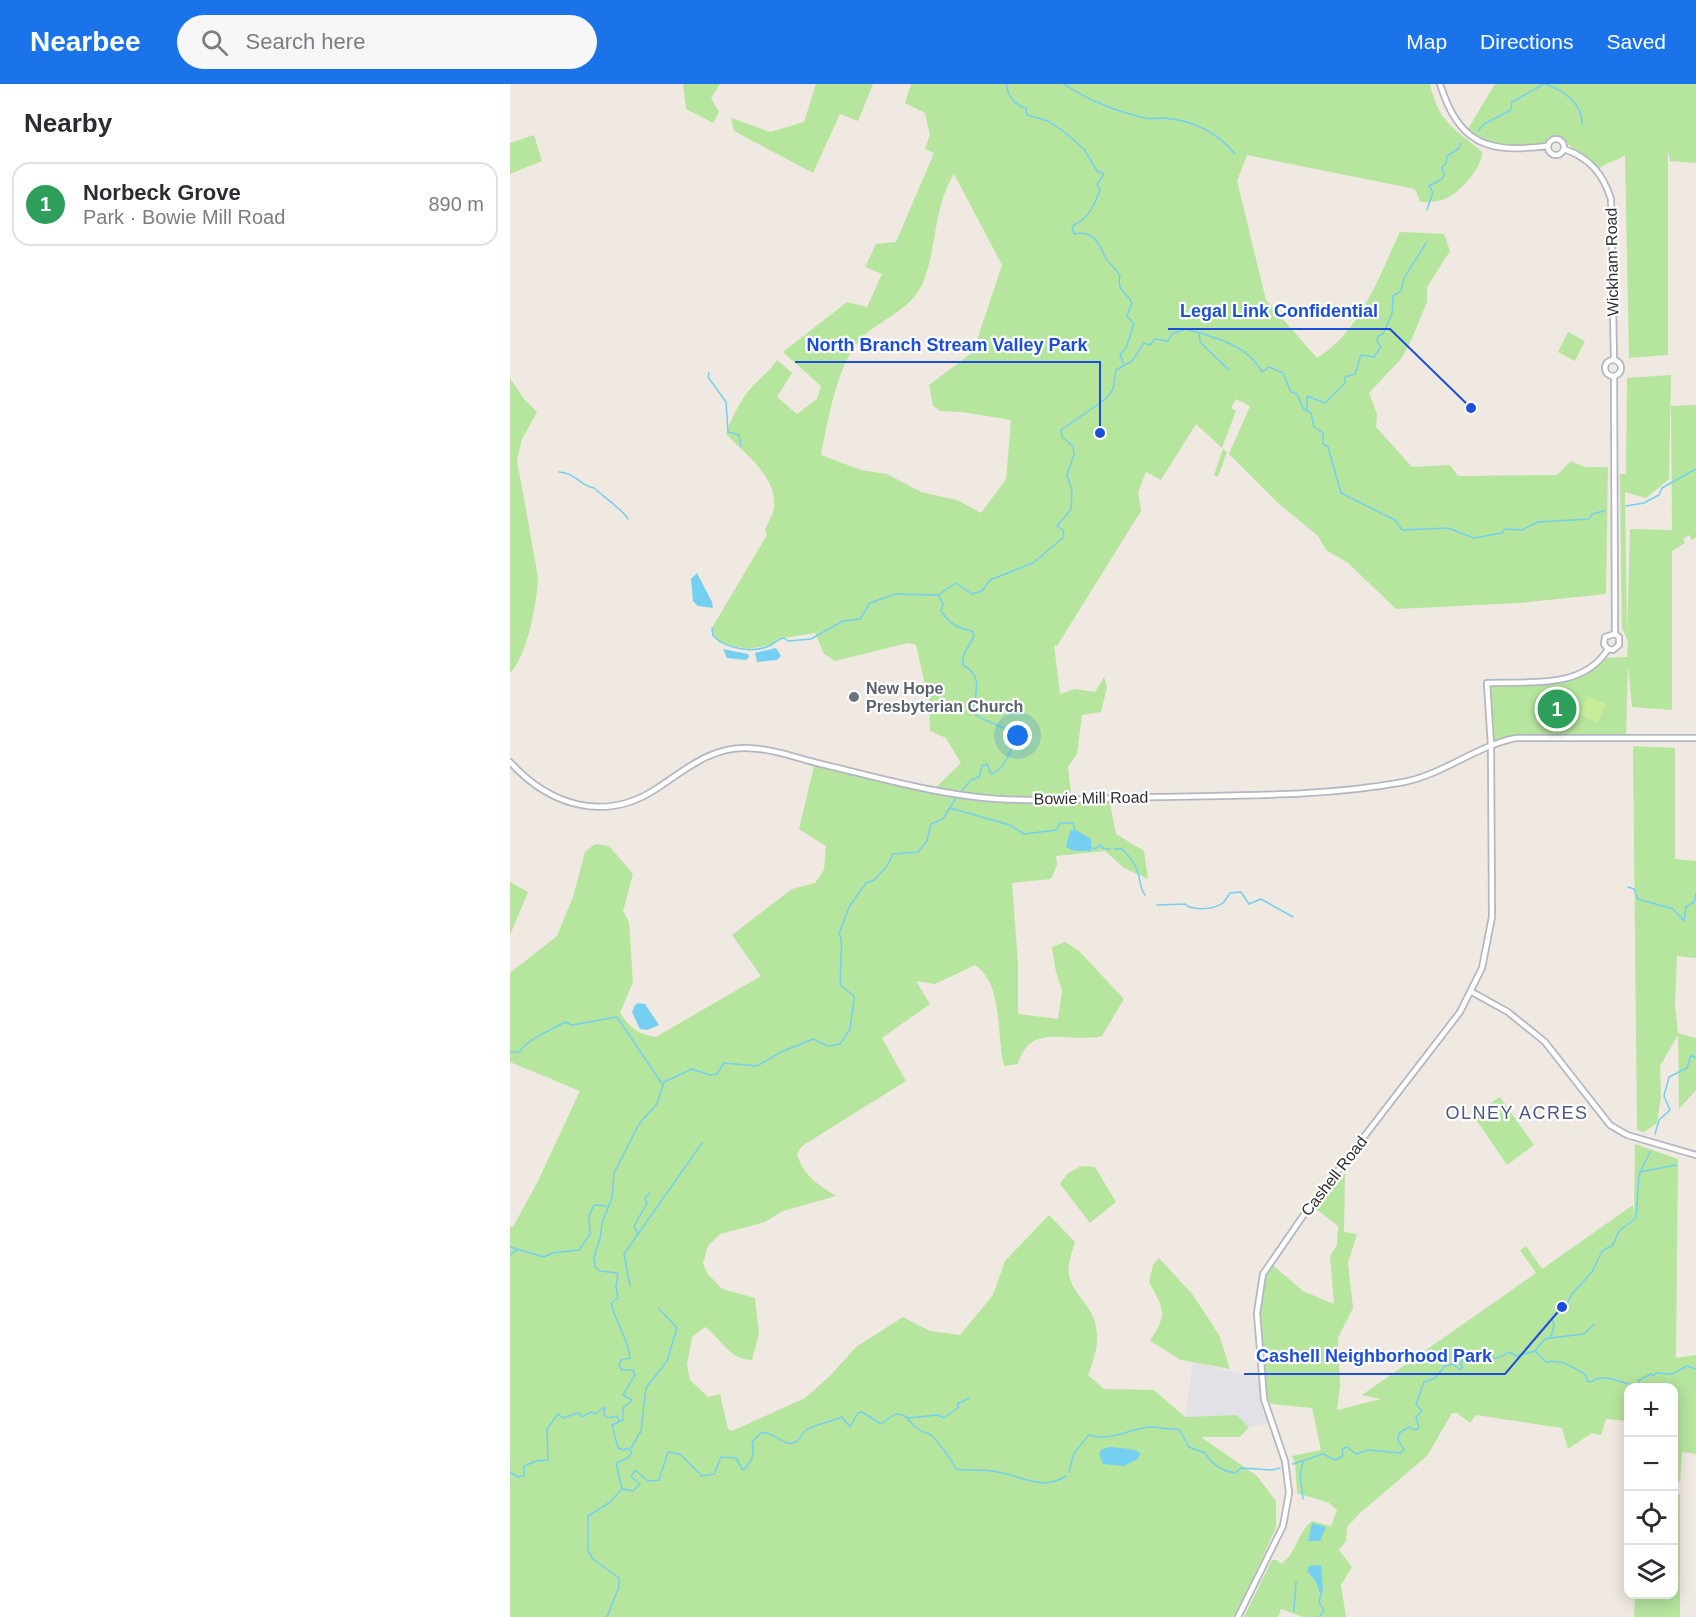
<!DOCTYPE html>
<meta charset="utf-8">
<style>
:root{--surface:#fff;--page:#f7f7f7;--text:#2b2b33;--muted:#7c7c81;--line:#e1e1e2;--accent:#1a73e8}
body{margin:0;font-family:Arial,sans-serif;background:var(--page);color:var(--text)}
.controls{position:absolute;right:18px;bottom:18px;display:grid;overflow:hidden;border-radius:12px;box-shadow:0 3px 15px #0003}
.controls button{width:54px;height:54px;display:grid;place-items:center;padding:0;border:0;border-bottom:2px solid var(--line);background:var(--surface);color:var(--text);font:30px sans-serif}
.you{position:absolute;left:508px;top:652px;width:21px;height:21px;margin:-15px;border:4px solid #fff;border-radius:50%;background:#1a73e8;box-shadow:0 0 0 9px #1a73e833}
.badge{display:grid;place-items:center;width:39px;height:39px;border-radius:50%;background:var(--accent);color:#fff;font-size:20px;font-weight:700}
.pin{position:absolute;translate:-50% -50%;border:3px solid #fff;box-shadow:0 2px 6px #0006}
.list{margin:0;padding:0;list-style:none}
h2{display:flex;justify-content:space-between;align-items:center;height:78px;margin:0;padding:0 24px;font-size:26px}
h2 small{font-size:20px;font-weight:400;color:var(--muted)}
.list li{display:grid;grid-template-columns:39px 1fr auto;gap:18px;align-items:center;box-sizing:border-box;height:84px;margin:0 12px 12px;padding:0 12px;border:2px solid var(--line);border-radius:18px}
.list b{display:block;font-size:22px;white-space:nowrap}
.list p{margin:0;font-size:20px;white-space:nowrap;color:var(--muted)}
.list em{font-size:20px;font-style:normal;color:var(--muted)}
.icon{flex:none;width:33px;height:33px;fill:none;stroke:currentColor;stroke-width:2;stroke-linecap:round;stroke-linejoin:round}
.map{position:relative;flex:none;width:1186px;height:1533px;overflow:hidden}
header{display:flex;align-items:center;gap:36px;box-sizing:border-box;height:84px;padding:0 30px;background:var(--accent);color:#fff}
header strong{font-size:28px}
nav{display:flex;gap:33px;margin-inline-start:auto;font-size:21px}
.search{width:420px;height:54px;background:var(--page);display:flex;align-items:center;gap:15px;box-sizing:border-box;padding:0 21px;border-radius:33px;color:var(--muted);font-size:22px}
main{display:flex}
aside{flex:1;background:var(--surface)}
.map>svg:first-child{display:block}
.industrial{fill:#e3e1e8}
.green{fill:#b6e59e;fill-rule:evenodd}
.pitch{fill:#c9ec9a}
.water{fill:#75cff0}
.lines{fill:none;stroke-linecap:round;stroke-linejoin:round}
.stream{stroke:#75cff0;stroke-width:1.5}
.tertiary-casing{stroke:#b4b7c1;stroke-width:8}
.tertiary{stroke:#fff;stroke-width:4.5}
.worship-dot{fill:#6b7280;stroke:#fff;stroke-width:2}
.labels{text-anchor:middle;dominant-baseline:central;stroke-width:4.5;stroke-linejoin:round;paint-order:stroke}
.street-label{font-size:16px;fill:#2e2e2e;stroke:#fff}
.worship-label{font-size:16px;font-weight:bold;fill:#5b616d;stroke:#fff;text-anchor:start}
.neighbourhood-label{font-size:18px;letter-spacing:1.5px;fill:#4d5680;stroke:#fff}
.leader{fill:none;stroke:#1d4ed8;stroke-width:2}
.callout-dot{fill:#1d4ed8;stroke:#fff;stroke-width:2}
.callout-label{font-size:18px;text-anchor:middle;font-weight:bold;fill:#1d4ed8;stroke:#fff;stroke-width:4.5;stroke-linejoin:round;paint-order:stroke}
</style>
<header>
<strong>Nearbee</strong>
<div class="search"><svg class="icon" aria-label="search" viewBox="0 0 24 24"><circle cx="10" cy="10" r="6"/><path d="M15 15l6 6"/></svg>Search here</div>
<nav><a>Map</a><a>Directions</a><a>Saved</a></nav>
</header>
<main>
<aside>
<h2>Nearby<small></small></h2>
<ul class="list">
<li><span class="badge" style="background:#2e9e5b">1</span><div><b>Norbeck Grove</b><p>Park · Bowie Mill Road</p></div><em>890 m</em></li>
</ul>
</aside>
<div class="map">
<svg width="1186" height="1533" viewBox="0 0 1186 1533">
<rect width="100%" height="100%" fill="#efe9e1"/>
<path class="industrial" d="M683,1278L753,1295L761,1339L739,1343L727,1331L675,1333Z"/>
<path class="green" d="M173,0H210L201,14L209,28L203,39L176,25Z
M306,0H363L348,37L330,30L303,89L224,47L221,34L260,48L294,38Z
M401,0H920C929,39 943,43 972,68C973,82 951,107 939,113C929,118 920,118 910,118L905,105L737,71L727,97L756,216L807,274C851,247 869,192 890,148L934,150L940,167L917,203V218L900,259L891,275L859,309L867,330L866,343L902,383L940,381L948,392L1047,391L1061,377L1075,383H1098L1096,510L1009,519L886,525L838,479L816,466L808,452L767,418L719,370L740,322L726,315L721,324L726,327L712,364L686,340L651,396L636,388L628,408L631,427L547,562L544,561L550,610L565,605L585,608L594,593L597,603L591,628L572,631L567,670L558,683L561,709H553L551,715L599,714L606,750L634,767L638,795L614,784L595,767L546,772L547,781L541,795L502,799L508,879V930L548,935L552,907L546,888L542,863L555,858L568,866L614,915L592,952C556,960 521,937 508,980L494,982C486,952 494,900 465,881L425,900L406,897L420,920L372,954L396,997L292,1062L287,1070C293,1091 307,1100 326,1112L273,1127L255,1138L210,1150L198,1162L193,1179L197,1189L212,1205L245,1214L249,1250L242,1276C219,1276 212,1255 195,1243L182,1253L177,1281L180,1296L198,1313L210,1310L218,1345L222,1347L295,1314L321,1291L346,1263L393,1233L420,1247L450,1251L483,1211L495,1177L539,1131L565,1158C562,1168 557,1181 559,1191C562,1206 572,1214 580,1227C592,1248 587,1269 578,1291L594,1305L644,1306L675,1333L727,1331L739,1343L730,1353H691L747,1392L766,1417V1443L726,1533H0V1143H3L28,1097L70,1007L0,978V889L47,852L63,813L75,768L85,760L99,762L123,790L113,827L119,838L123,898L110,929C120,944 129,951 146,953L251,892L222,851L282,805L305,799L314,786L316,762L289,745L305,678L423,706L451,679L436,654L420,647L419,618L406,561L398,559L325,577L314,570L305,549L268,555L261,561L238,565L210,559L203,552L202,544L257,451L255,446C258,439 263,431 264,424C268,393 234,369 216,350C222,332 233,310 248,297C256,289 261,285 267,276L282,289L267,313L287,330L307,315L311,302L273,268L337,218L357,223L372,190L355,183L366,160L386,158L424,69L415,65L420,51L415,29L395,19ZM444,90L492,181L463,268L419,301L423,322L430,327L452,328L501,336L496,395L471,429L447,416L411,408L377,390L351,386L311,371C317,339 327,283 348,258C369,234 402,228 414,196C427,162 424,121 444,90Z
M985,0H1186V79L1160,77L1158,68V271L1119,274L1115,71C1106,78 1099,76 1087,86L1048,51L1038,53V62C1001,66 988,68 956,48Z
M24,51L32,77L0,90V59Z
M1058,248L1075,257L1065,277L1048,268Z
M1161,291L1159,395L1136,414L1115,408L1117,552L1120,445L1162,446L1161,322L1186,321V453L1182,456L1179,451L1173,455L1175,459L1162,467V626L1122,623L1118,581L1116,653H1018L981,661L977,599L1064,594L1073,590L1093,574L1117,573L1118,557L1112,544L1110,390H1116L1117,294Z
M0,294L14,315L27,328L12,355L7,376L28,493C27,519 18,570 0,589Z
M713,365L717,368L708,393L704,391Z
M1123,662L1165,664V775L1186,777V874L1167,872L1165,921L1168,949L1186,954V1006L1169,1025L1168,951L1150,982L1151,1012L1147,1039L1134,1048L1127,1046Z
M0,798L18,808L0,851Z
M990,1013L1024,1061L997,1081L963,1031Z
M1125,1060L1168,1075L1166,1274L1186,1271V1370L1172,1368L1170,1398L1164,1397V1304H1118V1337L1096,1335L1091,1351L1082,1349L1058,1365L1052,1344L966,1331L960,1339L947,1329H942L917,1372L850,1429L837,1443L836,1457L829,1466L842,1483L831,1501L836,1533H793L771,1525L768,1533H734L762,1476H767L771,1480C787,1469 787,1449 802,1437L821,1442L827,1426L819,1419L787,1409L785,1379L782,1372L811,1366L802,1324L762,1320L754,1315L747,1215L759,1178L793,1207L824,1220L820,1172L827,1161L828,1142L806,1125L835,1089L834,1148L847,1150L838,1179L843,1224L828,1254L830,1302L827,1326L871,1315L852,1311L1026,1189L1010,1166L1016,1162L1032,1185L1123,1121L1124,1135Z
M571,1082L585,1083L606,1118L580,1139L550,1100L557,1090Z
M649,1174L683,1211L709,1251L720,1285L671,1276L640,1257C658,1229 654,1226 639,1198L643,1181Z
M1164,1410H1170V1533H1124L1125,1511L1164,1510Z"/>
<path class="pitch" d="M1078,612L1096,620L1087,639L1069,630Z"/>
<path class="water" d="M187,489L202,518L203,524L188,522L183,517L181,495Z
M266,564L271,572L267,576L247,578L245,569Z
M213,565L238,570L239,573L236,576L217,574Z
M566,746L581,755V767H564L556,763L560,747Z
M129,919L135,920L149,941L137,946L130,945L122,928L125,921Z
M599,1363C608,1364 624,1364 630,1369L628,1375L614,1382L593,1380L589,1370L591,1366Z
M802,1439L816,1443L810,1457H798Z
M811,1481L813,1507L811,1511L805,1496L797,1487L799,1482Z"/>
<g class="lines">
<path class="stream" d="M496,0C498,12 504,21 516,24L517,31L538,37L553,47L574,65L587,87L594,90L587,100L590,106C584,121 580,133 564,141L562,146L565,150C583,146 590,160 595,173C598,179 607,185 610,192C606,207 617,208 622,219L617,232L624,240L616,264L610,270L613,279
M554,0C577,16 608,28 635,34C641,35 647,34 653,34C682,36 707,48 725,70
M1036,0C1053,6 1073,20 1072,40
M968,47L974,40L1001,26L1002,18L1034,0
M917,126L923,108L919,102L932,95L934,90L932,83L936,79L937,72L948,65L951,59
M689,249L690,258L719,286
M199,289L198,293L216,318L218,348L229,351L231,362
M797,325V312L815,319L835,299V293L845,290L851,271L864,273L871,263L867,257L868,252L873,250L882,230L883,212L891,207L894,194L916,159
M49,388C64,388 71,402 84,404C93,412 113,426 118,435
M1116,422L1134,419L1149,411L1152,404L1186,385
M202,544L203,552C217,565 244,570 261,561C266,558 268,555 274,554L278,557L301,555L333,537L350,535L360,519L385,510L428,511
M450,709L461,696L469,693L472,682L477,680L481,690C494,687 502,665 506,653C493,639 478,641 463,629C465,609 474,592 453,581C451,567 460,564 464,551L462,547C447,544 440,540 431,527L433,520L428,511L446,499L462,510L472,507L480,496L523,479L554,453L553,446L547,442L561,425L562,407L557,391L564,371L563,362L552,353L551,346L597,314L603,305L606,286L622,277L634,259L640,261L645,255L658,257L662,250L676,245C704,253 738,261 752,288L759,283L773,289L781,308L787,310L793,324L801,329L804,343L813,349V360L818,363L831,409L885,436L892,446L938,444L964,454L992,449L995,445L1012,446L1028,438L1079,435L1082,430L1094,427
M440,724L500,741L514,750L547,746L550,739H563L565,748
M581,763L584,765L591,761L592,764L600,765
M604,765H612C618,771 625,778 627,786C631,796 629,803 635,811
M1118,803L1124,805L1128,815L1163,825L1174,837L1176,823L1184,818L1186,810
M647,821L675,820C682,827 705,826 714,818C716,815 718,812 720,809L731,808L739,820L751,815L783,833
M0,968H9C21,953 38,948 55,938L62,941L107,933L153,1001
M1145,1050L1149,1036L1160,1026L1154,1012L1159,993L1177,984L1181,971L1186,974
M1130,1088L1166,1081
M128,1150L124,1142L137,1119L135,1114L140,1109
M0,1163L34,1173L42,1169L69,1166L80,1150L79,1132L84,1121L96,1122
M0,1171L7,1166
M120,1202L114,1170L192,1059
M1040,1254L1074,1250L1084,1240
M1025,1267L1036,1278C1053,1275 1062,1283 1076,1291L1077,1297L1081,1298C1096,1287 1113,1302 1129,1301V1296L1141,1290L1143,1292L1146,1289L1162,1290L1177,1282L1186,1285
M1129,1301L1160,1300
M398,1334L427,1331L434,1334L449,1323L447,1320L459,1314
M121,1364L131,1347L136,1304L157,1277L167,1244L149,1225
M793,1378L790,1391L793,1415
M783,1380L813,1370L825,1376L833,1372L832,1365L837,1363L846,1370L859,1366L890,1369L894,1366L888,1356L889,1349L899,1343L906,1346L909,1344L906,1333L912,1327L906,1320L914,1298L925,1294L935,1282L943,1280L950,1286L953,1283L950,1280L955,1272C971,1277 986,1277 999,1268L1006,1272L1025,1267L1034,1256L1041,1253L1044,1241L1042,1234L1056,1223L1061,1211L1082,1188L1092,1167L1103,1161L1109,1147L1126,1134L1129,1091L1140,1068
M0,1388L8,1393L14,1392V1382L26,1377L38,1376L37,1345L48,1330L53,1334L68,1329L72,1333L81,1328L85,1330L95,1323L94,1331L97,1334L107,1332L109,1337
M559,1388L564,1369L579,1351C600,1358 619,1345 640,1343C651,1343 659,1346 669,1345L679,1363L695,1369C702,1380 712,1387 725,1389L731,1384L762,1386L770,1384
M113,1405L123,1407L130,1400L121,1393L125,1386L138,1397L149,1396L158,1368L170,1370L192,1392L204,1390L211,1373L226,1374L233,1386C242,1378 245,1370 242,1358L251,1349C264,1347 271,1361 282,1359C291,1358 290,1350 296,1346C304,1341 323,1337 332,1333L340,1343L348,1329L352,1328L371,1340L385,1330C398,1329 399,1339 408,1345C412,1348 417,1349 421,1351C425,1354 445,1380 446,1385C460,1387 474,1385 488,1388C513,1393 533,1407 556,1392
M784,1527L786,1498
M97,1533L109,1503V1494L83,1475L78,1467V1432L99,1419L112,1405L106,1379L118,1374L122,1368L118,1364L114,1366L108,1364L102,1341L113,1336V1324L122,1316L113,1311L125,1291L123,1286H112L109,1281L111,1276L120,1274C118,1253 105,1238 101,1219L108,1214L106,1203L108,1189L90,1187L85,1183L84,1173L90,1155L92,1139L102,1114L104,1089L129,1040L147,1020L154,998L182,985L200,991L207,990L214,979L247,982L271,968L303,955L318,962L330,960L340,945L344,916V912L331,902C328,886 335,859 329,850L339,823L356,799L364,796L377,782L383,770L408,768L417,757L421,740L433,735L447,712
M809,1533L814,1527L809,1518L811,1511"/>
<defs>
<path id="tertiary" d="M930,0C950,62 978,69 1038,62
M1038 63a8 8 0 1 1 16 0a8 8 0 1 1-16 0Z
M1054,65C1080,74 1093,90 1101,115L1104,276
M1095 284a8 8 0 1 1 16 0a8 8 0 1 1-16 0Z
M1104,292L1105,550
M1098,565L1103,566L1109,561V553L1105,550
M1098,565L1094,560L1095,553L1105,550
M0,678C39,721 94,739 146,705C175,686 199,664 235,664C260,664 284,673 307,679C367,693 427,711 488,715C541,718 594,714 647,713C729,711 812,713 894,698C934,690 966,662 1006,654H1186
M962,908L998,928L1035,958L1100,1041L1117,1051L1186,1071
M728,1533L773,1442L779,1409L775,1377L754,1315L747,1229L753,1190L793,1132L950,928L972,884L982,833L981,661L977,599C1019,597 1073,606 1098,565"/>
</defs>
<use href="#tertiary" class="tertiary-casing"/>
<use href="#tertiary" class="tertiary"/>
</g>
<circle class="worship-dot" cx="344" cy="613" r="6"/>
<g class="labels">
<g class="street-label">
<text transform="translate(1102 178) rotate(-91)">Wickham Road</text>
<text transform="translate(581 714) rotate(-1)">Bowie Mill Road</text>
<text transform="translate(824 1092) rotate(-52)">Cashell Road</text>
</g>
<g class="worship-label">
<text x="356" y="604">New Hope<tspan x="356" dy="18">Presbyterian Church</tspan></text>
</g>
<g class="neighbourhood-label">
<text x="1007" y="1029">OLNEY ACRES</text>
</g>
</g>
<path class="leader" d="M961 324L880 245H658M590 349L590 278H285M1052 1223L995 1290H734"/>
<g class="callout-dot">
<circle cx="961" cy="324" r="6"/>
<circle cx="590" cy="349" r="6"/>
<circle cx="1052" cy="1223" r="6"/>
</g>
<g class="callout-label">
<text x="769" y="233">Legal Link Confidential</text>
<text x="437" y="267">North Branch Stream Valley Park</text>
<text x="864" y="1278">Cashell Neighborhood Park</text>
</g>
</svg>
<div class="controls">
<button>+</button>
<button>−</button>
<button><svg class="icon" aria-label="locate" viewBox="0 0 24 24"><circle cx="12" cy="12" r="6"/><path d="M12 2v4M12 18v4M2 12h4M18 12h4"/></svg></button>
<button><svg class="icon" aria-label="layers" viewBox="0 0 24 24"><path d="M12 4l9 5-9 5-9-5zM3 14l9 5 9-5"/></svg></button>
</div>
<div class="you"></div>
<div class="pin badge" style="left:1047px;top:625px;background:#2e9e5b">1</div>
</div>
</main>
